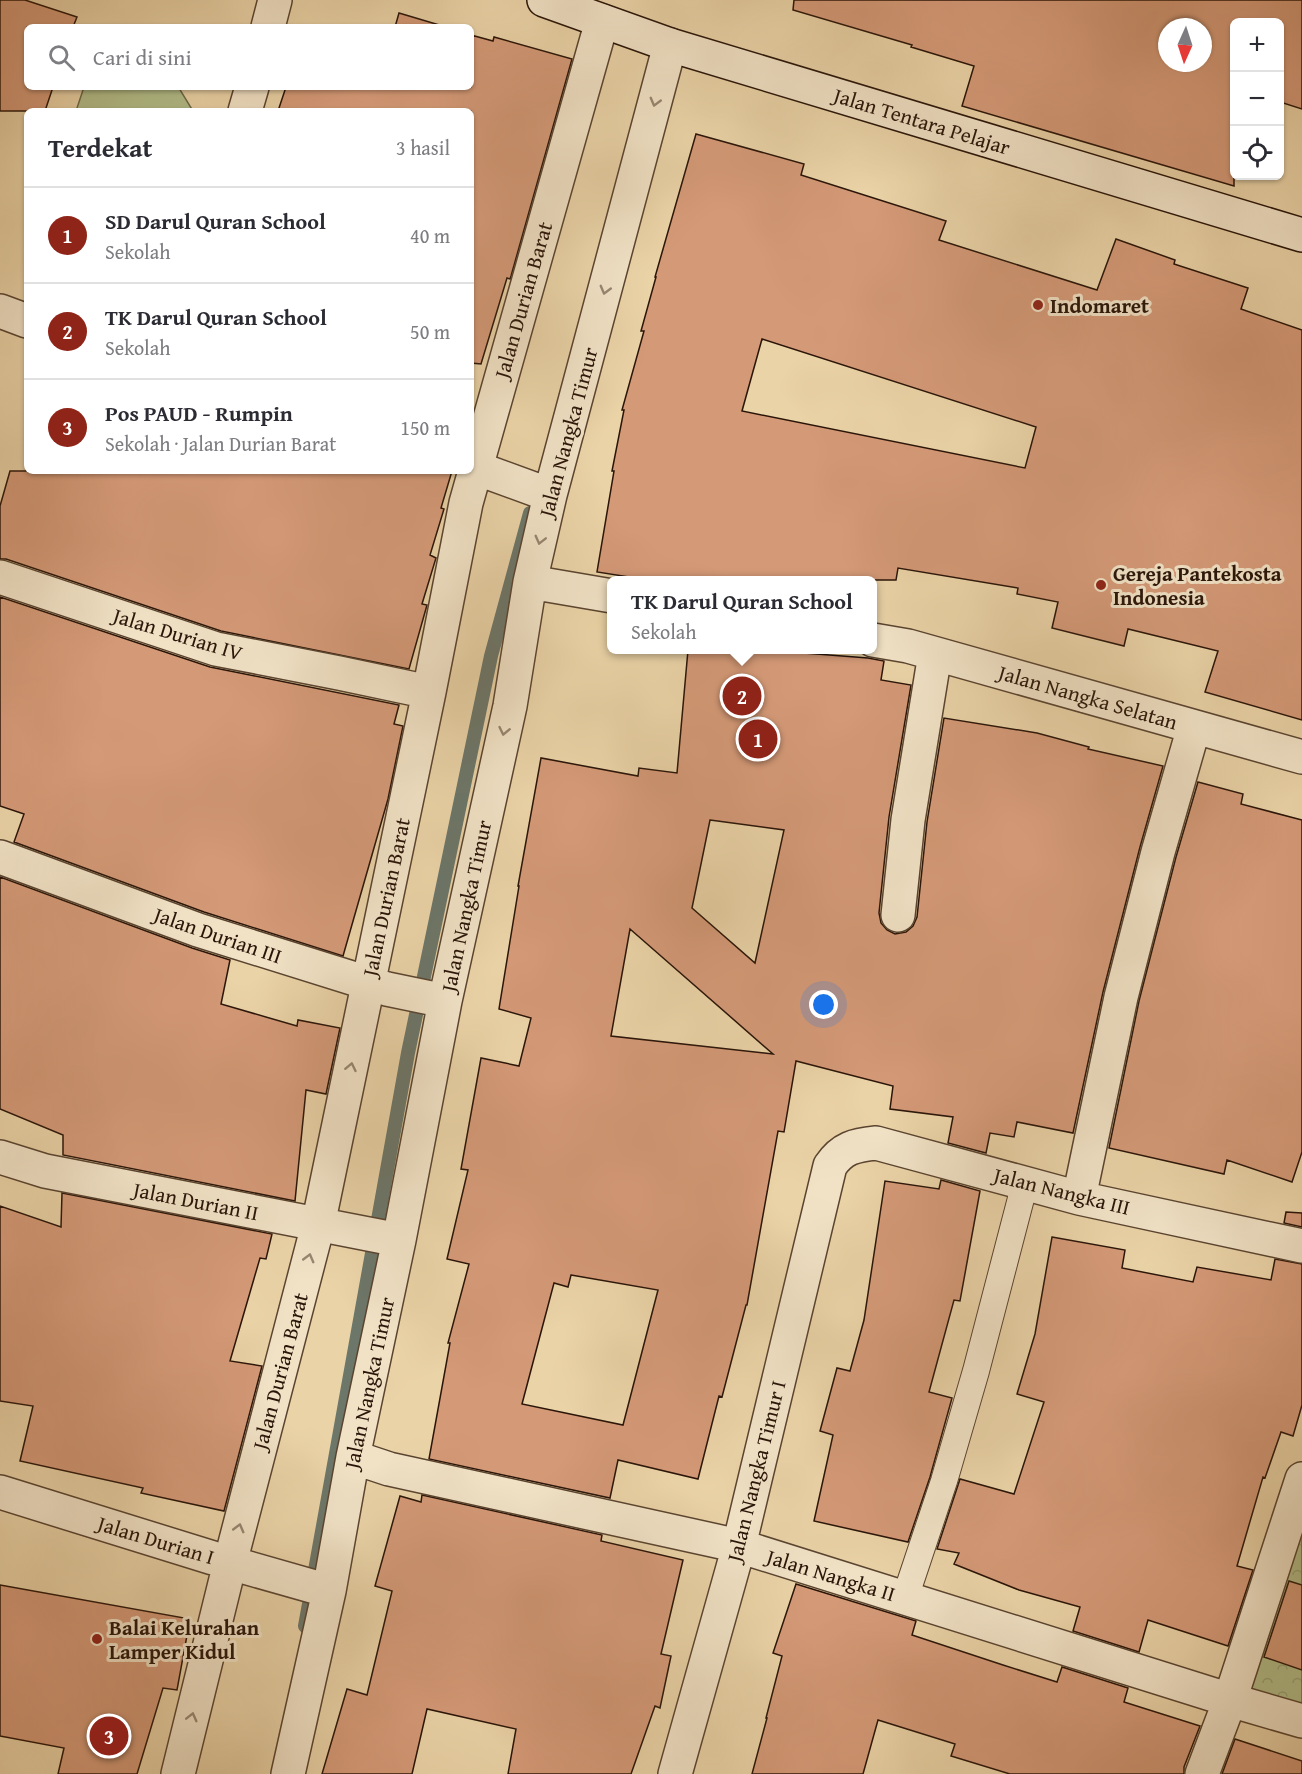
<!DOCTYPE html>
<html lang="id">
<meta charset="utf-8">
<style>
:root{--surface:#fff;--page:#f7f7f7;--text:#2b2b33;--muted:#7c7c81;--line:#e1e1e2;--accent:#8f2418}
body{margin:0;font-family:"Gentium Book Plus",serif;background:var(--page);color:var(--text)}
.controls{position:absolute;right:18px;top:18px;display:grid;overflow:hidden;border-radius:9px;box-shadow:0 2px 4px #0004}
.controls button{width:54px;height:54px;display:grid;place-items:center;padding:0;border:0;border-bottom:2px solid var(--line);background:var(--surface);color:var(--text);font:30px sans-serif}
.compass{position:absolute;left:1158px;top:18px;width:54px;height:54px;border-radius:50%;background:var(--surface);box-shadow:0 2px 4px #0004;rotate:183deg}
.you{position:absolute;left:824px;top:1005px;width:21px;height:21px;margin:-15px;border:4px solid #fff;border-radius:50%;background:#1a73e8;box-shadow:0 0 0 9px #1a73e833}
.badge{display:grid;place-items:center;width:39px;height:39px;border-radius:50%;background:var(--accent);color:#fff;font-size:20px;font-weight:700}
.pin{position:absolute;translate:-50% -50%;border:3px solid #fff;box-shadow:0 2px 6px #0006}
.popup{position:absolute;left:607px;top:576px;width:270px;height:78px;box-sizing:border-box;display:grid;place-content:center;border-radius:9px;background:var(--surface);filter:drop-shadow(0 2px 4px #0005);font-size:20px;white-space:nowrap;color:var(--muted)}
.popup b{font-size:22px;color:var(--text)}
.popup::after{content:'';position:absolute;left:50%;top:100%;margin-left:-12px;border:12px solid transparent;border-top-color:var(--surface)}
.list{margin:0;padding:0;list-style:none}
h2{display:flex;justify-content:space-between;align-items:center;height:78px;margin:0;padding:0 24px;font-size:26px}
h2 small{font-size:20px;font-weight:400;color:var(--muted)}
.list li{display:grid;grid-template-columns:39px 1fr auto;gap:18px;align-items:center;box-sizing:border-box;height:96px;padding:0 24px;border-top:2px solid var(--line)}
.list b{display:block;font-size:22px;white-space:nowrap}
.list p{margin:0;font-size:20px;white-space:nowrap;color:var(--muted)}
.list em{font-size:20px;font-style:normal;color:var(--muted)}
.icon{flex:none;width:33px;height:33px;fill:none;stroke:currentColor;stroke-width:2;stroke-linecap:round;stroke-linejoin:round}
.map{position:relative;flex:none;width:1302px;height:1774px;overflow:hidden}
.search{position:absolute;background:var(--surface);box-shadow:0 2px 4px #0004;left:24px;top:24px;width:450px;height:66px;display:flex;align-items:center;gap:15px;box-sizing:border-box;padding:0 21px;border-radius:9px;color:var(--muted);font-size:22px}
.panel{position:absolute;background:var(--surface);box-shadow:0 2px 4px #0004;left:24px;top:108px;width:450px;height:366px;border-radius:9px}
.map>svg:first-child{display:block}
.grass{fill:#b2be8a;stroke:#6e6a4a;stroke-width:1.5}
.forest{fill:url(#forest-crowns);stroke:#6e6a4a;stroke-width:1.5}
.lines{fill:none;stroke-linecap:round;stroke-linejoin:round}
.stream{stroke:#6c7669;stroke-width:14}
.building{fill:#d49977;stroke:#2a1509;stroke-width:1.5;fill-rule:evenodd}
.lane-casing{stroke:#5a4430;stroke-width:28}
.street-casing{stroke:#5a4430;stroke-width:36}
.secondary-casing{stroke:#2a1509;stroke-width:36}
.lane{stroke:#f1e2c6;stroke-width:26}
.street{stroke:#f1e2c6;stroke-width:33}
.secondary{stroke:#f1e2c6;stroke-width:33}
.oneway{stroke:#978671}
.poi-dot{fill:#8f2418;stroke:#f1e2c6;stroke-width:2}
.labels{text-anchor:middle;dominant-baseline:central;stroke-width:6;stroke-linejoin:round;paint-order:stroke}
.street-label{font-size:21px;fill:#2a1509;stroke:#f1e2c6}
.poi-label{font-size:21px;font-weight:bold;fill:#2a1509;stroke:#f1e2c6;text-anchor:start}
</style>
<div class="map">
<svg width="1302" height="1774" viewBox="0 0 1302 1774">
<defs>
<pattern id="forest-crowns" width="20" height="18" patternUnits="userSpaceOnUse" patternTransform="scale(1.5)"><rect width="20" height="18" fill="#b2be8a"/><path d="M2 6a3 3 0 1 1 6 0M12 15a3 3 0 1 1 6 0" fill="none" stroke="#99a276"/></pattern>
</defs>
<rect width="100%" height="100%" fill="#ead3a7"/>
<filter id="stains"><feTurbulence type="fractalNoise" baseFrequency=".00333" numOctaves="4"/><feColorMatrix values="0 0 0 0 .2 0 0 0 0 .09 0 0 0 0 .02 0 0 0 .5 -.17"/></filter>
<radialGradient id="worn" r=".72"><stop offset=".6" stop-color="#630" stop-opacity="0"/><stop offset="1" stop-color="#630" stop-opacity=".3"/></radialGradient>
<path class="grass" d="M84,87H177L179,88L193,111H76Z"/>
<path class="forest" d="M1302,1508V1710L1242,1691Z"/>
<g class="lines">
<path class="stream" d="M305,1626L408,1053L491,656L530,513"/>
</g>
<path class="building" d="M0,0H25L77,17L73,27H27V87H53L45,111H0Z
M794,0H1302V109L1280,102V22H1234V186L962,106L974,66L911,47L912,45L793,10ZM1167,27H1203V63H1167Z
M399,13L446,27H395Z
M471,35L493,41L494,37L572,59L511,276L510,279L507,278L481,364L471,363V111H278L286,87H471Z
M696,134L804,164L801,175L946,221L939,240L1097,290L1116,239L1175,260L1174,264L1248,288L1241,309L1302,330V720L1205,692L1218,651L1128,629L1124,646L1052,628L1058,602L1017,594L1018,588L898,568L896,580H648L597,572L614,471H612L624,410H622L644,331H641L656,277H655ZM762,339L1036,427L1025,468L742,411Z
M10,471H452L441,508L444,509L430,555L436,558L422,604L427,605L409,669L221,631L6,559H0V506Z
M0,597L210,667L399,705L394,724L403,726L388,799L343,956L204,912L14,842L24,814L0,806Z
M688,650H765L868,658L884,661L881,680L911,685L889,817L879,913L881,923L887,930L895,934L906,932L913,926L917,917L927,822L944,718L1037,733L1089,747L1088,749L1163,766L1140,847L1103,992L1073,1133L1017,1122L1014,1137L990,1133L986,1153L948,1143L953,1117L890,1109L893,1086L796,1061L784,1132L778,1131L747,1305H746L722,1397L719,1396L698,1479L618,1460L610,1498L429,1459L450,1343H448L469,1264L447,1259L468,1170L461,1169L481,1058L519,1066L531,1018L499,1009L519,886H518L541,758L638,776L639,768L677,773ZM710,820L784,830L755,963L692,908ZM630,929L773,1054L611,1036ZM571,1275L658,1290L623,1425L522,1404L554,1283L568,1287Z
M1198,782L1243,794L1241,804L1302,820V1152L1292,1182L1227,1160L1224,1174L1109,1148L1139,1001L1176,857Z
M0,877L192,948L230,960L221,1004L297,1026L298,1020L340,1028L326,1094L306,1090L295,1201L63,1155V1135L0,1109Z
M941,1180L980,1191L960,1301L954,1300L929,1392L952,1398L930,1477L908,1542L814,1521L833,1435L820,1431L837,1368L850,1371L864,1320L885,1181L939,1189Z
M62,1193L272,1234L266,1259L260,1258L230,1361L262,1366L224,1511L141,1493L143,1488L20,1461L33,1406L0,1401V1206L61,1227Z
M1286,1212L1302,1213V1227L1284,1223Z
M1052,1237L1125,1250L1122,1268L1193,1282L1197,1267L1271,1280L1275,1259L1302,1264V1405L1293,1436L1281,1432L1265,1478L1263,1477L1237,1566L1253,1570L1228,1646L1148,1620L1139,1652L1073,1631L1080,1607L1019,1590L954,1564L959,1553L937,1549L960,1479L1014,1494L1044,1402L1017,1394L1035,1334Z
M422,1495L602,1535L601,1541L683,1560L661,1654L671,1656L660,1708L655,1706L631,1774H508L516,1729L427,1709L412,1774H322L347,1689L367,1695L392,1591L375,1586L400,1496L421,1502Z
M1289,1581L1302,1585V1670L1264,1657Z
M796,1584L916,1621L912,1635L1003,1665L1057,1682L1062,1667L1128,1688L1124,1702L1200,1726L1184,1767V1774H1010L951,1756L955,1744L878,1720L863,1774H752L767,1718H766L782,1656L773,1653Z
M0,1585L190,1619L177,1690L163,1688L137,1774H58L64,1748L0,1736Z
M1235,1739L1302,1761V1774H1222Z"/>
<g class="lines">
<defs>
<path id="lane" d="M905,1598L944,1481L976,1371L1025,1183"/>
<path id="street" d="M268,27L275,0
M245,111L252,87
M0,311L27,321
M476,468L550,495
M0,577L216,649L339,673L429,692
M530,582L612,596
M873,640L908,646L1302,757
M0,857L198,930L387,989L445,1001
M898,915L908,820L935,654
M0,1157L45,1171L399,1240
M1079,1198L1121,997L1158,852L1194,727
M353,1457L389,1469L739,1546L1230,1700L1302,1721
M0,1492L213,1558L329,1591
M178,1774L230,1563L318,1225L429,692L466,503L602,21
M288,1774L329,1591L353,1457L399,1240L445,1001L510,706L530,582L550,495L670,45
M675,1774L739,1546L830,1166C842,1148 855,1145 876,1143L1079,1198L1302,1246
M1202,1774L1230,1700L1302,1479"/>
<path id="secondary" d="M544,0L670,45L1302,235"/>
</defs>
<use href="#lane" class="lane-casing"/>
<use href="#street" class="street-casing"/>
<use href="#secondary" class="secondary-casing"/>
<use href="#lane" class="lane"/>
<use href="#street" class="street"/>
<use href="#secondary" class="secondary"/>
</g>
<defs><path id="oneway-chevron" d="M-2-3.5L2.5 0L-2 3.5" fill="none" stroke-width="1.6" stroke-linecap="round" stroke-linejoin="round" transform="scale(1.5)"/></defs>
<g class="oneway">
<use href="#oneway-chevron" transform="translate(655 102) rotate(105)"/>
<use href="#oneway-chevron" transform="translate(605 290) rotate(105)"/>
<use href="#oneway-chevron" transform="translate(540 540) rotate(104)"/>
<use href="#oneway-chevron" transform="translate(504 731) rotate(102)"/>
<use href="#oneway-chevron" transform="translate(351 1067) rotate(-78)"/>
<use href="#oneway-chevron" transform="translate(309 1258) rotate(-75)"/>
<use href="#oneway-chevron" transform="translate(239 1528) rotate(-75)"/>
<use href="#oneway-chevron" transform="translate(192 1717) rotate(-76)"/>
</g>
<g class="poi-dot">
<circle cx="1038" cy="305" r="6"/>
<circle cx="1101" cy="585" r="6"/>
<circle cx="97" cy="1639" r="6"/>
</g>
<g class="labels">
<g class="street-label">
<text transform="translate(922 121) rotate(17)">Jalan Tentara Pelajar</text>
<text transform="translate(523 300) rotate(-74)">Jalan Durian Barat</text>
<text transform="translate(568 432) rotate(-75)">Jalan Nangka Timur</text>
<text transform="translate(178 634) rotate(17)">Jalan Durian IV</text>
<text transform="translate(1088 697) rotate(16)">Jalan Nangka Selatan</text>
<text transform="translate(386 897) rotate(-78)">Jalan Durian Barat</text>
<text transform="translate(466 906) rotate(-78)">Jalan Nangka Timur</text>
<text transform="translate(218 935) rotate(19)">Jalan Durian III</text>
<text transform="translate(1062 1191) rotate(14)">Jalan Nangka III</text>
<text transform="translate(196 1201) rotate(11)">Jalan Durian II</text>
<text transform="translate(280 1371) rotate(-75)">Jalan Durian Barat</text>
<text transform="translate(369 1383) rotate(-78)">Jalan Nangka Timur</text>
<text transform="translate(756 1471) rotate(-76)">Jalan Nangka Timur I</text>
<text transform="translate(156 1540) rotate(17)">Jalan Durian I</text>
<text transform="translate(831 1575) rotate(17)">Jalan Nangka II</text>
</g>
<g class="poi-label">
<text x="1050" y="305">Indomaret</text>
<text x="1113" y="573">Gereja Pantekosta<tspan x="1113" dy="24">Indonesia</tspan></text>
<text x="109" y="1627">Balai Kelurahan<tspan x="109" dy="24">Lamper Kidul</tspan></text>
</g>
</g>
<rect width="100%" height="100%" filter="url(#stains)"/>
<rect width="100%" height="100%" fill="url(#worn)"/>
</svg>
<div class="controls">
<button>+</button>
<button>−</button>
<button><svg class="icon" aria-label="locate" viewBox="0 0 24 24"><circle cx="12" cy="12" r="6"/><path d="M12 2v4M12 18v4M2 12h4M18 12h4"/></svg></button>
</div>
<svg class="compass" viewBox="-18 -18 36 36"><path d="M0-13l5 13h-10z" fill="#e53935"/><path d="M0 13l5-13h-10z" fill="#7c7c81"/></svg>
<div class="you"></div>
<div class="pin badge" style="left:758px;top:739px">1</div>
<div class="pin badge" style="left:742px;top:696px">2</div>
<div class="popup"><b>TK Darul Quran School</b>Sekolah</div>
<div class="pin badge" style="left:109px;top:1736px">3</div>
<div class="search"><svg class="icon" aria-label="search" viewBox="0 0 24 24"><circle cx="10" cy="10" r="6"/><path d="M15 15l6 6"/></svg>Cari di sini</div>
<section class="panel">
<h2>Terdekat<small>3 hasil</small></h2>
<ul class="list">
<li><span class="badge">1</span><div><b>SD Darul Quran School</b><p>Sekolah</p></div><em>40 m</em></li>
<li><span class="badge">2</span><div><b>TK Darul Quran School</b><p>Sekolah</p></div><em>50 m</em></li>
<li><span class="badge">3</span><div><b>Pos PAUD - Rumpin</b><p>Sekolah · Jalan Durian Barat</p></div><em>150 m</em></li>
</ul>
</section>
</div>
